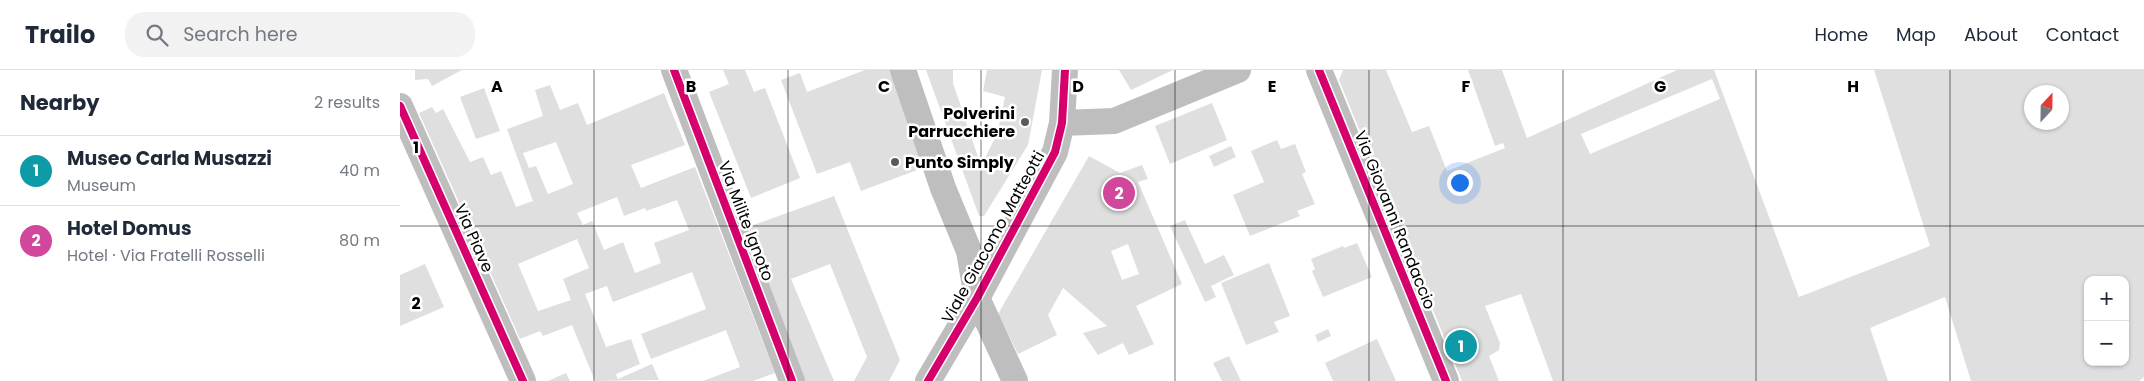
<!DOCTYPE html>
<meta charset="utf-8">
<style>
:root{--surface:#fff;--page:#f2f2f3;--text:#1f2937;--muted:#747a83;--line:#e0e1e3;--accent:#595959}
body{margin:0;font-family:Poppins,sans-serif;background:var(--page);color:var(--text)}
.controls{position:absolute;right:15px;bottom:15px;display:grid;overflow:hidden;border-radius:10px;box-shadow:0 1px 4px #0004}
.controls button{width:45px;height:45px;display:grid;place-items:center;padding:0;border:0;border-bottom:1px solid var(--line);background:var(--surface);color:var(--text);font:25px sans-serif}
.compass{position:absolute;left:1624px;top:15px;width:45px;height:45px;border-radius:50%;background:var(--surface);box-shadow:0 1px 4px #0004;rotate:22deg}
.you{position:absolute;left:1059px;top:112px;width:18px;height:18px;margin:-12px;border:4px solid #fff;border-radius:50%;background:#1a73e8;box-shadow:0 0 0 8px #1a73e833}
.badge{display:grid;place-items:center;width:32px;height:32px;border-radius:50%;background:var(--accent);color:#fff;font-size:16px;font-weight:700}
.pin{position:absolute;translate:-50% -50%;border:2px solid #fff;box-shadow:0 1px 5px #0006}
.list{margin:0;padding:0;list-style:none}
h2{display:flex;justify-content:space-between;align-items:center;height:65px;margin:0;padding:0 20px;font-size:21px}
h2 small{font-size:16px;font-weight:400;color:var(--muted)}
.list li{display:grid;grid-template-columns:32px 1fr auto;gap:15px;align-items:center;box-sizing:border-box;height:70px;padding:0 20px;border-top:1px solid var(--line)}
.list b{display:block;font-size:19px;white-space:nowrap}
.list p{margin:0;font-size:16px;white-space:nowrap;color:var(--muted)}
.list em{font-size:16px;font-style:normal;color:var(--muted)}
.icon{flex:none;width:28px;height:28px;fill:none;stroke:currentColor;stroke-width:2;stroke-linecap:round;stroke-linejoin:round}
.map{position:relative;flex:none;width:1744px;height:311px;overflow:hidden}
header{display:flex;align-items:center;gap:30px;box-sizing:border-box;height:70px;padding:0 25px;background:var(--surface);border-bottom:1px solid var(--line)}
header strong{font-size:24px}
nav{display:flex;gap:28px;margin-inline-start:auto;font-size:18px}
.search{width:350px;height:45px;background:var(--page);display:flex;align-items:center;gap:12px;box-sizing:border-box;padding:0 18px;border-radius:20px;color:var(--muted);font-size:19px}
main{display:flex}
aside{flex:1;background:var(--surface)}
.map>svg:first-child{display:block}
.building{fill:#dfdfdf;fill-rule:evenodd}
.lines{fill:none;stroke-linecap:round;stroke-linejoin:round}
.minor{stroke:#bebebe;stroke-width:26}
.cycleway-casing{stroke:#fff;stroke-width:11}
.cycleway{stroke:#d6006c;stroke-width:8}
.grid{fill:none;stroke:#000;stroke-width:1;stroke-opacity:0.55}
.poi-dot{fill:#595959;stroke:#fff;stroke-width:2}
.labels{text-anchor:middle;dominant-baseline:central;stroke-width:5;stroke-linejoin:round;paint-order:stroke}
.poi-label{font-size:16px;font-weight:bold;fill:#000;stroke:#fff;text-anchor:end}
.street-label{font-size:16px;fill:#000;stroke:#fff}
.grid-label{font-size:16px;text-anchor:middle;font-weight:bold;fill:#000;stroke:#fff;stroke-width:5;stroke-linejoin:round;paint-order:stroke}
</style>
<header>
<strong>Trailo</strong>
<div class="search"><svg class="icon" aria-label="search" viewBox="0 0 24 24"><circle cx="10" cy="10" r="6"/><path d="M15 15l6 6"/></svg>Search here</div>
<nav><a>Home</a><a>Map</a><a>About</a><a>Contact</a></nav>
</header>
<main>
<aside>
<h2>Nearby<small>2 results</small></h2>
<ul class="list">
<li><span class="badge" style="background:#0f9aa8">1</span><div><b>Museo Carla Musazzi</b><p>Museum</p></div><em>40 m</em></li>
<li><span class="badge" style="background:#d1479c">2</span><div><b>Hotel Domus</b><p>Hotel · Via Fratelli Rosselli</p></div><em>80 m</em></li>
</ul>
</aside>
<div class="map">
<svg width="1744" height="311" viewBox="0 0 1744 311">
<rect width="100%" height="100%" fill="#fff"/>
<path class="building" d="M15,0H62L32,16L28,9L15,10Z
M323,0H345L354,22L365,18L400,108L351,128L309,22L329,14Z
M465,0H491L528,96L461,121L450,92L417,104L381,10L400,3L407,22Z
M526,0H553V13L581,96L597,64L605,27L583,21L587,0H642L628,75L584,146H579Z
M719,0H773L731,20Z
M943,0H986L1012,62L1029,56L1047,101L1105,78L1103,73L1095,76L1068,0H1102L1127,68L1277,0H1314L1399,227L1530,176L1474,0H1744V307L1739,311H1571L1545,227L1470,258L1488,311H1153L1121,224L1085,236L1100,273L1099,280L1089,286L1099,311H1062L939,10ZM1312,9L1320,29L1190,84L1181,64ZM1632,22H1662V52H1632ZM1688,210H1725V292H1688Z
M150,15L160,40L178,33L187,55L264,23L285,75L231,95L241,118L295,97L375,303L353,311H303L340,297L326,260L251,289L241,264L306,239L292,202L213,232L207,216L185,224L206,277L231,269L240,294L216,304L218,309L252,294L259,310L195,311L172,255L143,266L140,261L120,269L19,43L32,37L36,43L43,39L70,92L83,87L91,105L101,101L116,137L133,131L107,59L143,46L135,20ZM156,72L173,114L148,124L136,96L129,98L123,83ZM217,127L224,146L245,138L246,141L277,130L289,160L254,173L261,193L235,203L223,172L204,180L192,151L183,155L177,143ZM177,169L189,198L163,209L171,230L138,241L118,194Z
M84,18L100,61L76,69L60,27Z
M812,33L827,70L770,94L755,56Z
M877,70L881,79L895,74L906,102L902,104L915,134L897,141L900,146L850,166L833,125L864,112L851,81Z
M831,76L836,87L814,97L809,86Z
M689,86L720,103L742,95L748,109L738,112L782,214L736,236L754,274L729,285L723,273L698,285L683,263L707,256L663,218L648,245L657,265L618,284L598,244ZM728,174L739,204L722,210L711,181Z
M434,126L500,290L489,311H454L467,287L430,194L391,209L434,311H403L345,158Z
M785,150L805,194L824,185L834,205L811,216L816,227L805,232L770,156Z
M957,173L972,207L923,227L912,201L915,199L911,189L943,176L944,178Z
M869,193L890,246L874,252L879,262L846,275L821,213Z
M25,194L44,237L0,256V205Z
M928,259L931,266L918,272L915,265Z
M977,269L996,311H933L925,293Z
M829,286L841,311H822L813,293Z
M166,303L170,311H148Z"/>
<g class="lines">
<path class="minor" d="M274,0L392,311
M503,0L543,118L569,181L577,228L615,311
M919,0L1046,311
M0,36L123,311
M662,53L714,51L838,0
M528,311L577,228L655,82L662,53L665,0"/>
<defs>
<path id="cycleway" d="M274,0L392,311
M919,0L1046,311
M0,36L123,311
M528,311L577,228L655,82L662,53L665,0"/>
</defs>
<use href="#cycleway" class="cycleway-casing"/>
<use href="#cycleway" class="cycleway"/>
</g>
<path class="grid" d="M194,0V311M388,0V311M581,0V311M775,0V311M969,0V311M1163,0V311M1356,0V311M1550,0V311M0,156H1744"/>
<g class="poi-dot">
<circle cx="625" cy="52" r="5"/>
<circle cx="495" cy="92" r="5"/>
</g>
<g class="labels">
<g class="poi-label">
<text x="615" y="43">Polverini<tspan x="615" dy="18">Parrucchiere</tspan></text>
<text x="505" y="92" text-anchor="start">Punto Simply</text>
</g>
<g class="street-label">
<text transform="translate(995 150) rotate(68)">Via Giovanni Randaccio</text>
<text transform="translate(346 151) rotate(69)">Via Milite Ignoto</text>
<text transform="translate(593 167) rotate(-61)">Viale Giacomo Matteotti</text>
<text transform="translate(74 168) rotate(66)">Via Piave</text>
</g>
</g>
<g class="grid-label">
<text x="97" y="22">A</text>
<text x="291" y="22">B</text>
<text x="484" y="22">C</text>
<text x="678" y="22">D</text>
<text x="872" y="22">E</text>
<text x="1066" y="22">F</text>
<text x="1260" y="22">G</text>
<text x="1453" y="22">H</text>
<text x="16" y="83">1</text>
<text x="16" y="239">2</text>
</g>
</svg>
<div class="controls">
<button>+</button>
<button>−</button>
</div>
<svg class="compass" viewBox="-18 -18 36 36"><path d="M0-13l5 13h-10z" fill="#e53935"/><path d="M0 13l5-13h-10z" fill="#747a83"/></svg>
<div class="you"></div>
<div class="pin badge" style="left:1061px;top:276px;background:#0f9aa8">1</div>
<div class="pin badge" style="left:719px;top:123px;background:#d1479c">2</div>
</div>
</main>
